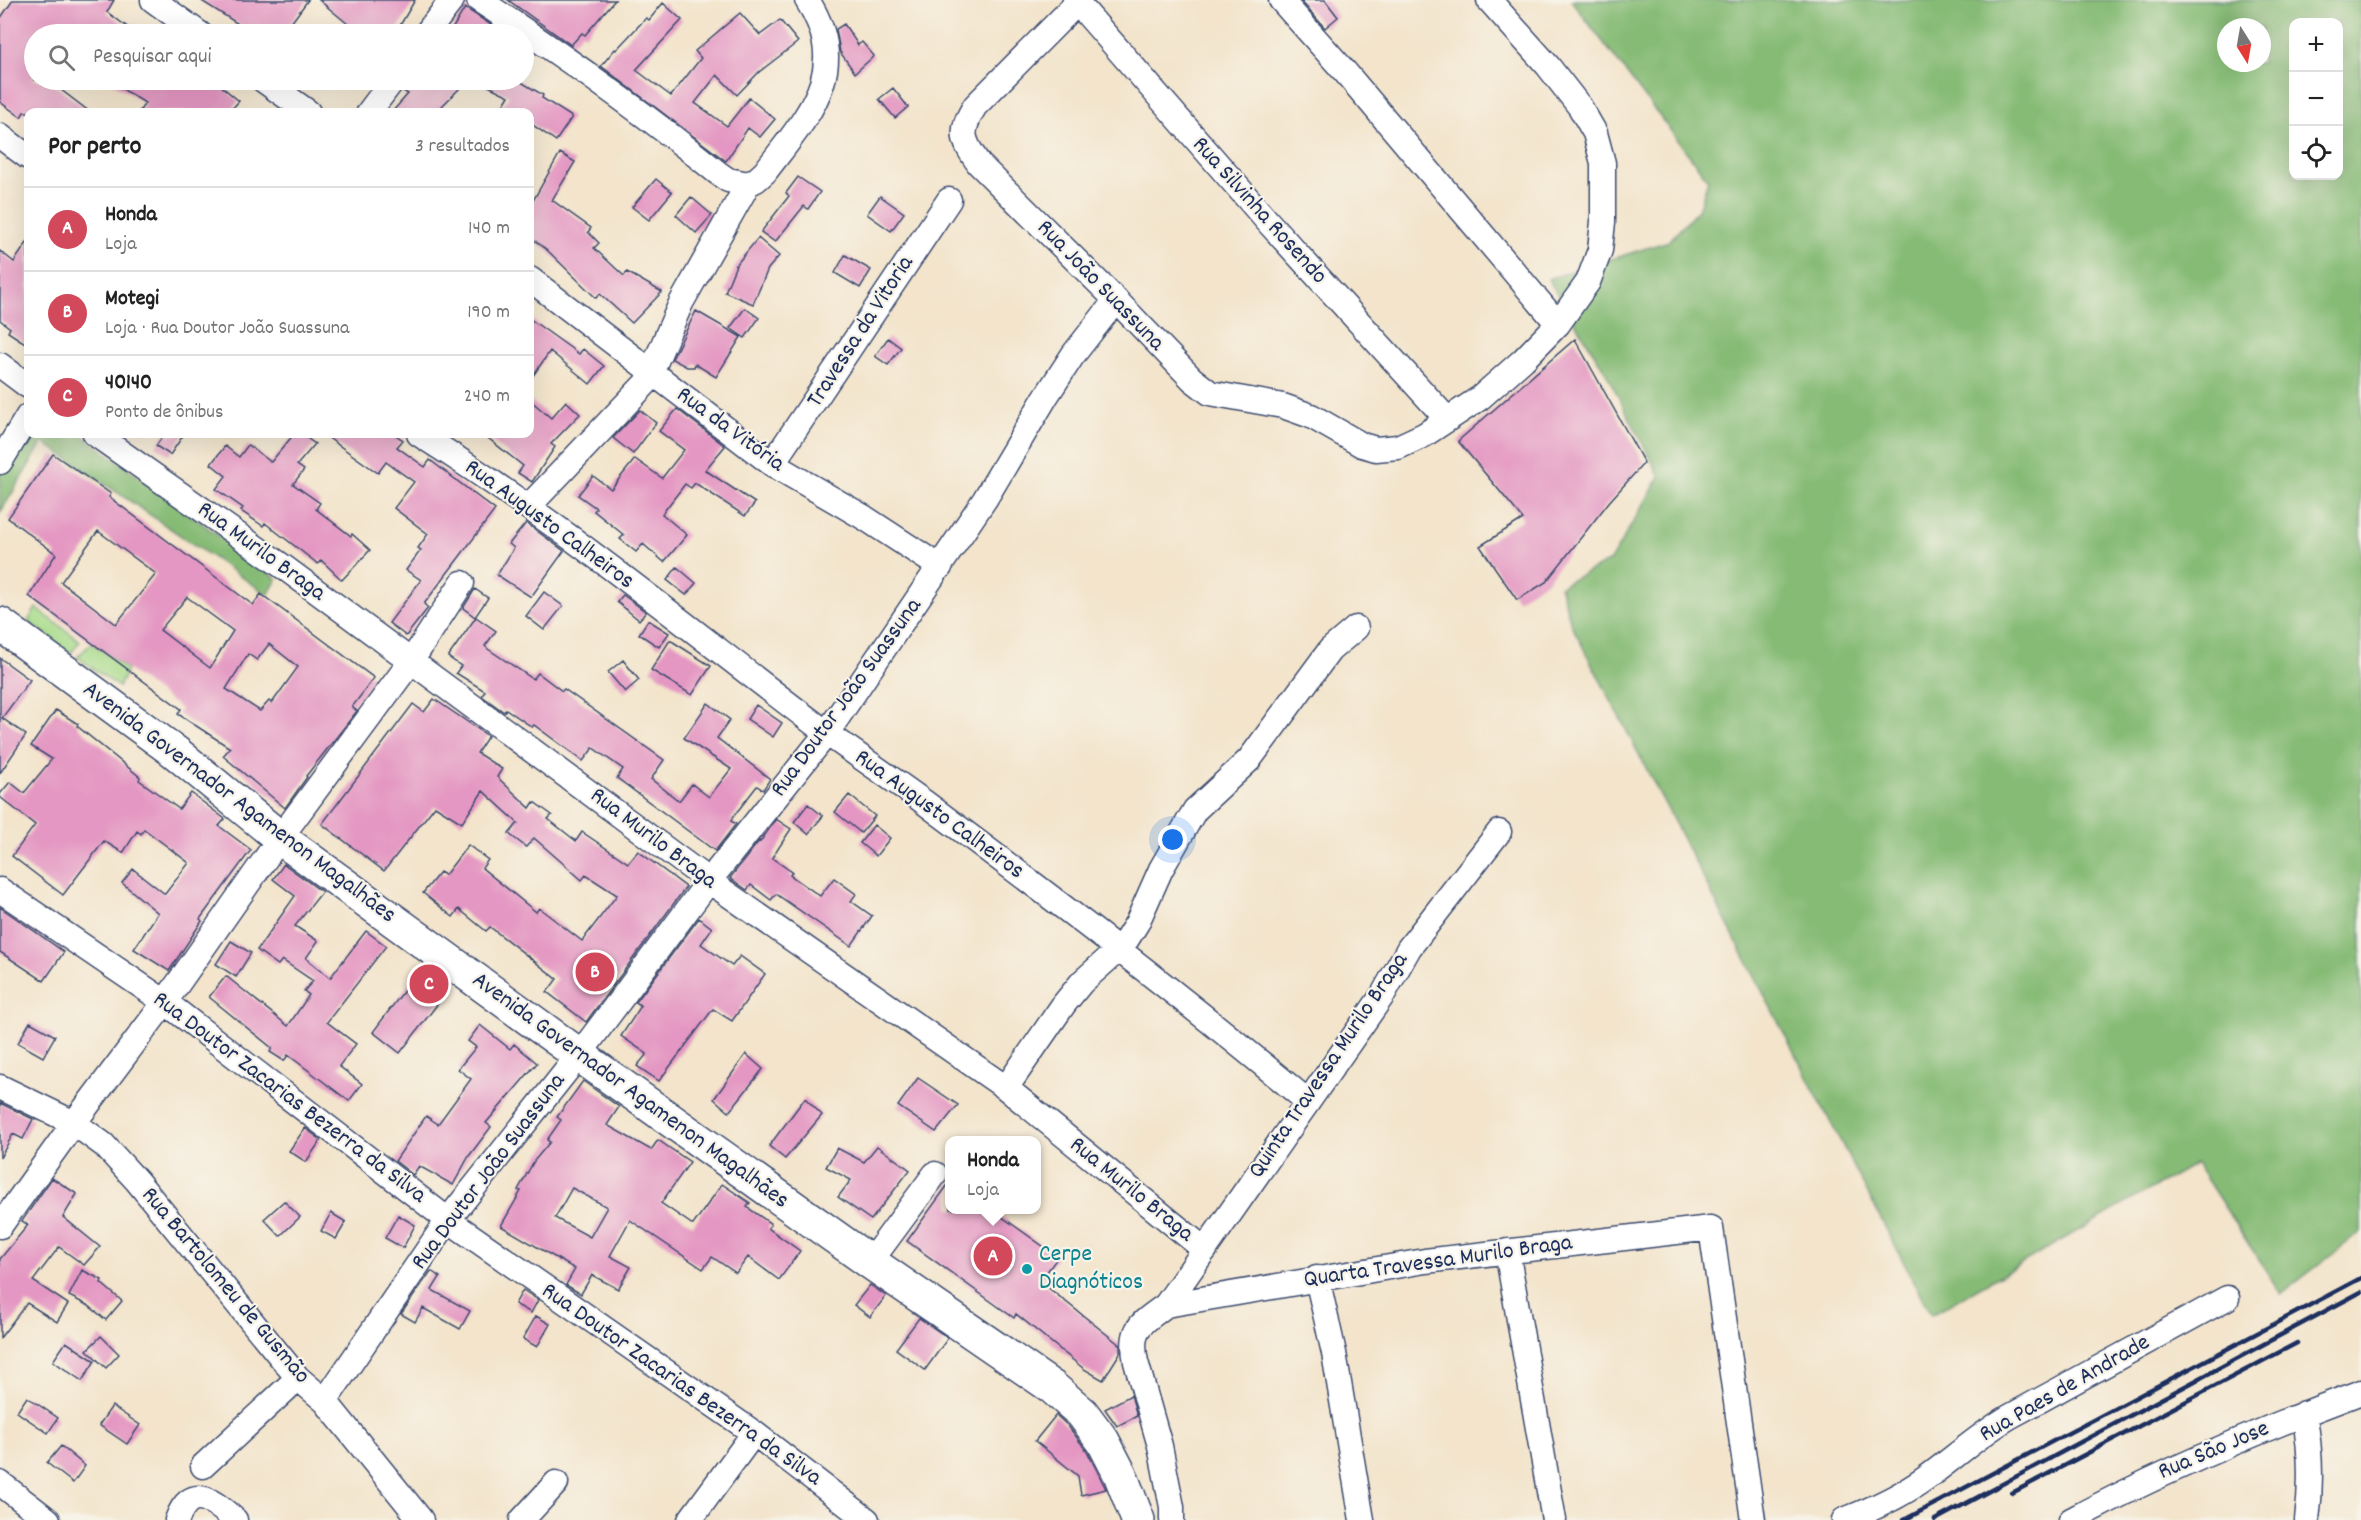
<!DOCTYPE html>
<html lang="pt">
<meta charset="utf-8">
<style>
:root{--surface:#fff;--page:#f2f2f2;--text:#222;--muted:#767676;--line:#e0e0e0;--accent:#d1495b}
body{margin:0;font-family:Dekko,sans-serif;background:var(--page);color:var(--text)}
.controls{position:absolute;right:18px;top:18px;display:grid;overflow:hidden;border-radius:12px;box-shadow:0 6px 24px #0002}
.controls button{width:54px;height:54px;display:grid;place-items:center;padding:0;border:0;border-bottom:2px solid var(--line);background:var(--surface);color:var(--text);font:30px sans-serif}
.compass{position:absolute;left:2217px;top:18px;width:54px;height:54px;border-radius:50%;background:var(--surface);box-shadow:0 6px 24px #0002;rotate:169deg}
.you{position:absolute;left:1173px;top:840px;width:21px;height:21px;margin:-15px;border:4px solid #fff;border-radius:50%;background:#1a73e8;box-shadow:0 0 0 9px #1a73e833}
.badge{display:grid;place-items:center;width:39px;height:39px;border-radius:50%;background:var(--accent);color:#fff;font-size:20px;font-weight:700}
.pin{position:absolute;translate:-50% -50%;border:3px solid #fff;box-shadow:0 2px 6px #0006}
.popup{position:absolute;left:945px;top:1136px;width:96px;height:78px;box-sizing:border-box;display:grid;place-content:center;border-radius:12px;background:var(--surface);filter:drop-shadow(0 2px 4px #0005);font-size:20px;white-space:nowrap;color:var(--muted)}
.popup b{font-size:22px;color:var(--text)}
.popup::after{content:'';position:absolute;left:50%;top:100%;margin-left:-12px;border:12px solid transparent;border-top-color:var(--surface)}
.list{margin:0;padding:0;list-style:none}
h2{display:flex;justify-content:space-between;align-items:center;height:78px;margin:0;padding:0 24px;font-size:26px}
h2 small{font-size:20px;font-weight:400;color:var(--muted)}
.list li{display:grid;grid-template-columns:39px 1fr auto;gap:18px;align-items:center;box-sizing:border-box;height:84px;padding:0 24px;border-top:2px solid var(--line)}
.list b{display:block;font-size:22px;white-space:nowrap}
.list p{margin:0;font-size:20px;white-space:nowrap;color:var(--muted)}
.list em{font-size:20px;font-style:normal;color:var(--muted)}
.icon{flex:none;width:33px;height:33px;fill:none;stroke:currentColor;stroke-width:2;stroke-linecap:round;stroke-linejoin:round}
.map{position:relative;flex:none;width:2361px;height:1520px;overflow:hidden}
.search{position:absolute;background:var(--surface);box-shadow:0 6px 24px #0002;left:24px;top:24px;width:510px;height:66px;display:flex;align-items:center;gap:15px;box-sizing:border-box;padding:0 21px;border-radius:33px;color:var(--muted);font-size:22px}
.panel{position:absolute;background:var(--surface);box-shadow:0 6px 24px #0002;left:24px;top:108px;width:510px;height:330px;border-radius:12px}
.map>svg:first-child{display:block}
.green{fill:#a8db8a;stroke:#628574;stroke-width:1.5}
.forest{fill:#86bb76;stroke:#50756a;stroke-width:1.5;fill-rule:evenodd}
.building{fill:#e497c2;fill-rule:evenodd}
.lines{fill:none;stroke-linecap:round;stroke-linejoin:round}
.street-casing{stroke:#3b4a6e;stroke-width:27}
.secondary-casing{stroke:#3b4a6e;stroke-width:36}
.street{stroke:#fff;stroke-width:24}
.secondary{stroke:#fff;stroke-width:33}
.rail{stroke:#1b2f5e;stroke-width:4.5}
.culture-dot{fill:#0f9aa8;stroke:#f7f3e8;stroke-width:2}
.labels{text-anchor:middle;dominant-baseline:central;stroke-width:4.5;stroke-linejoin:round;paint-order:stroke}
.street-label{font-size:24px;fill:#1b2f5e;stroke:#f7f3e8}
.culture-label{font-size:24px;fill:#0d838f;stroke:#f7f3e8;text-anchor:start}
</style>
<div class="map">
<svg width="2361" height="1520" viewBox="0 0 2361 1520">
<rect width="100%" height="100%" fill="#f7f3e8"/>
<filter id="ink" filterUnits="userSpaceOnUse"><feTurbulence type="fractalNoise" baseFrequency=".0167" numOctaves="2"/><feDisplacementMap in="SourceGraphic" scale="12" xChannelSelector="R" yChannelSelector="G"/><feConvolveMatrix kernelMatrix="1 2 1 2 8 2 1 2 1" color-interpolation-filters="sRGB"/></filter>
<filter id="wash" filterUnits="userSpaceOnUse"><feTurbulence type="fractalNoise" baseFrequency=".008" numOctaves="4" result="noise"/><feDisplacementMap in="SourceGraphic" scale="24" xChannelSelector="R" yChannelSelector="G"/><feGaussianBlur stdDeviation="1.35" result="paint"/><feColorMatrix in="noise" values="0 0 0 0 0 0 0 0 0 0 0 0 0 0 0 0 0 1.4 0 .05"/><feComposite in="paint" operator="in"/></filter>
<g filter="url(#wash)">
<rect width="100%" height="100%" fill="#f3e4cb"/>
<path class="green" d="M36,608L80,641L71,653L28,621Z
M92,643L127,669L119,687L77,657Z"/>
<path class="forest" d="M1571,0H2361V1232L2281,1294L2196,1163L1931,1315L1571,624L1560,586L1610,561L1660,477L1605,371L1548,279L1669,241L1698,210L1708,180ZM2294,22H2338V176H2294ZM2226,27H2262V63H2226Z
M28,434H81L277,579L268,595L43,442L0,513V472Z"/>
<g id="blocks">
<path class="building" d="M13,0H114L107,12L137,34H34V80H48L90,112H24L21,117L0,102V19Z
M200,0H308L283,34H254Z
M319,0H415L395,34H340L348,24Z
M508,0H615L585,35L582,33L571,45Z
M1300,0H1325L1338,17L1325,28Z
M663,3L682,20L636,70L671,96L701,58L695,51L740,13L760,35L780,20L798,42L759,72L737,95L717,75L695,103L727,126L749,98L775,119L760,137L748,128L726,161L601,66L615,49L616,50L646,18L649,20Z
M465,8L473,13L505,34H449Z
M844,24L858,45L862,42L874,56L855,73L840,52L836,29Z
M108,80H214L239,101L229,112H139L145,103Z
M407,80H468L436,112H392L408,94L403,91Z
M476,80H518L543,95L542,98L572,117L556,141L530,123V112H499L509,96Z
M893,88L908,107L895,118L879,99Z
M560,153L575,162L552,200L591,228L588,232L599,243L594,248L624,276L627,272L662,292L632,323L600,294L596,298L546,249L530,237V206Z
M798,177L820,192L808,209L804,206L775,242L761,232L789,196L786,193Z
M656,179L672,192L649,220L632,207Z
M880,196L904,213L891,231L867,214Z
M691,197L712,215L696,233L676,215Z
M758,238L779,256L768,269L753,304L725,292L736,265Z
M28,241V345L8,332L10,328L0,320V251L14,262Z
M845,255L871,270L860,288L835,273Z
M745,308L759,318L745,338L730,328Z
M696,311L741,337L716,377L695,364L694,367H687L672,359Z
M530,319L579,354L583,349L604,366L590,384L550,351L530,380Z
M888,338L901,348L888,365L875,356Z
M1575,339L1644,463L1609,502L1546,582L1517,600L1480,546L1523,519L1458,441Z
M530,400L551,418L566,401L580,414L551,444L555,447L532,482L518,473L523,466L483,434H530Z
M677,409L725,446L705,470L755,503L745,516L695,483L691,488L685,484L662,514L687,535L664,562L643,544L636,552L620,539L624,535L594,511L596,508L578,495L593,476L611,489L635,459L662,478L684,450L659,431Z
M640,410L656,423L633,454L613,438Z
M164,434H184L170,455L156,446Z
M294,434H301L315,444L297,465L304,470L293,484L320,503L316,509L351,536L352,534L370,550L342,580L321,560L318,564L265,523L263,526L241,511L243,508L216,489L226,476L211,464L225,446L239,457L248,445L271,462Z
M323,434H394L403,440L397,447L425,467L430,460L495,510L424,604L428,608L406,636L389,623L421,580L406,570L421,550L418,548L428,534L394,508L414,482L386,462L378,473Z
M53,454L111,494L109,497L253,605L261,594L374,678L352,707L357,711L306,776L307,777L285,808L223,756L230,748L178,714L181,709L29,596L56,554L8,518ZM98,531L156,574L116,624L61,582ZM187,597L233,631L210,668L160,630ZM269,644L298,667L272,703L269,701L260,711L226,689L248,654L257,660Z
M526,523L564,551L531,597L497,575L514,548L509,544Z
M677,567L696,583L686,595L667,580Z
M475,589L488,598L475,617L463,608Z
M544,592L563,606L544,630L526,616Z
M623,595L646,612L639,620L617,602Z
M476,617L496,631L485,646L488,649L533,679L538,673L562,691L564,689L664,760L651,779L679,801L692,784L709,797L731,769L684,738L708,703L730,720L717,738L770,779L763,790L757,786L733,817L731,821L736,824L715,851L617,778L623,769L593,748L583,761L534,725L532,727L506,709L504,712L482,696L485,691L456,673L461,666L448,657Z
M648,620L669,633L659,647L639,634Z
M670,640L711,666L692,695L651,670Z
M0,658L30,680L2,718L26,735L0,773Z
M623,660L639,680L625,692L608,672Z
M434,699L488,736L477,753L502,769L497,777L530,808L534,802L552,815L548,819L576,841L582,832L628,863L638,851L686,887L586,1022L547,992L557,979L490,927L486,931L459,909L453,917L423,893L440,872L445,875L468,845L488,860L482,868L536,912L539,908L582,941L617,895L586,875L582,880L534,838L526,847L509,834L518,823L483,791L462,823L435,806L384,871L322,824L413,704L424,712Z
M756,705L782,723L773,737L747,719Z
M56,710L78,724L77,726L140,777L139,780L179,809L191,793L225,819L219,826L251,850L200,919L202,921L169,971L134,949L158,913L122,883L133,869L165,894L189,863L144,829L141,834L137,831L123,853L104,841L63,895L12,856L35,825L0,797V794L10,782L24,793L52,759L31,746Z
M849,795L875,816L861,833L835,812Z
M808,804L823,816L808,834L794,822Z
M776,819L791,829L772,858L792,872L790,875L820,896L834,878L856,894L851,901L872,916L851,946L776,894L771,900L751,885L747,890L730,878L759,841L760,842Z
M874,825L890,838L876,856L860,843Z
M284,864L322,892L295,926L318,941L306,958L330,978L366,931L386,946L327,1022L356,1044L339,1066L362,1084L349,1101L288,1055L284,1061L270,1052L272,1048L209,997L226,976L288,1026L309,995L304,991L313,981L282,960L278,965L257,950L295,896L273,879Z
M0,907L64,952L44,981L0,952Z
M699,918L712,928L701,944L732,966L740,956L765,974L732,1021L713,1009L659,1081L637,1066L647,1054L621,1036L641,1006L636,1002Z
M231,941L251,953L236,977L216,964Z
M421,968L449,989L400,1053L373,1032Z
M30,1022L55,1036L43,1057L18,1043Z
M480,1025L510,1049L514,1044L537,1063L486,1123L491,1127L469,1156L453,1185L419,1166L413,1175L395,1161L426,1116L438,1124L471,1079L458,1069L476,1047L468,1041Z
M746,1054L763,1069L729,1112L714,1099Z
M918,1078L958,1105L936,1132L898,1106Z
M583,1081L619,1107L607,1125L651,1150L658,1140L690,1162L661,1203L693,1225L722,1184L750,1203L747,1207L771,1224L768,1228L800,1251L779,1280L748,1257L736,1273L712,1257L703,1269L630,1220L610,1256L631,1267L618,1289L592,1275L581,1294L566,1285L575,1269L501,1226L521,1191L518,1190L534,1161L550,1142L547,1140L561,1120L557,1117ZM572,1188L607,1207L590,1237L555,1218Z
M805,1098L822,1115L785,1159L769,1146Z
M0,1103L33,1119L23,1139L13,1134L0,1158Z
M305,1128L321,1140L306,1162L289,1151Z
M877,1146L910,1170L871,1220L838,1197L851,1180L826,1167L837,1148L864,1162Z
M52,1178L77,1194L63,1217L100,1247L84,1265L59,1247L33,1281L68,1304L57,1322L27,1303L0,1338V1259L28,1225L22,1221Z
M950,1182V1209H991L1058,1257L1040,1281L1120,1345V1353L1103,1380L1084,1369L1016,1314L1014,1318L907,1241Z
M284,1201L300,1217L280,1236L264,1219Z
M331,1213L346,1222L336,1239L321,1231Z
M398,1215L415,1225L403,1248L385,1238Z
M82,1270L102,1280L101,1283L122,1301L106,1320L89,1306L69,1296Z
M431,1271L440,1277L432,1290L470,1311L460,1329L423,1308L415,1322L401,1314Z
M870,1285L886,1296L870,1317L854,1305Z
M523,1290L538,1300L531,1313L515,1304Z
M536,1316L550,1324L537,1347L523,1339Z
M919,1318L948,1338L925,1370L896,1349Z
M101,1336L119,1354L106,1368L87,1350Z
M66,1342L95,1361L82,1381L53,1361Z
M1131,1395L1137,1416L1117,1426L1105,1409Z
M27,1397L58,1418L48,1433L17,1412Z
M112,1406L140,1425L127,1444L99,1425Z
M1056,1415L1068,1426L1087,1451L1106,1489L1081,1495L1078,1476L1035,1441Z
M61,1446L85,1466L73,1483L47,1463Z"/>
</g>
</g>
<g filter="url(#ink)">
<use href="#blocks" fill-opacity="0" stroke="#3b4a6e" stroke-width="1.5"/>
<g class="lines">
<defs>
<path id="street" d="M153,0L200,34
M479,0C561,54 642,111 718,173L728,180L748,184
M1075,0L1269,223L1447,419
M1080,0L975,106C959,132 962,140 979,164L1116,300L1192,379L1210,393L1283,406L1311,416L1362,445L1376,449L1398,447L1424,435L1480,398L1523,360L1558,324L1588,282L1600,250L1603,222V163L1595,133L1580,107L1548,66L1489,0
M1281,0L1346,73L1558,324
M426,34L452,0
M263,80L308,112
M369,112L393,80
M0,136L28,157
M530,279L772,464L865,518L940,567
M0,365L28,386
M95,434L285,568L709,881L1006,1088L1205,1250
M419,434C561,523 690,630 824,731C857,755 891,778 924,802C1054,899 1183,997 1307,1101
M0,462L28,416
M772,464L949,200
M529,506L647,382L681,303L748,184L756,180L765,172C807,116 853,71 807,0
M0,890L165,1002L448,1220L754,1433L867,1520
M0,1087L74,1123L104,1145L137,1181L298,1378L325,1401L421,1520
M1006,1088L1064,1004L1082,982L1118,950L1127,939L1137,923L1161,869L1195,810L1249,760L1330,650L1356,628
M0,1226L74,1123L165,1002L280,838L412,660L462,583
M1507,1251L1554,1520
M870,1262L935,1174
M1317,1278L1334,1353L1362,1520
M1166,1305L1425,1261L1711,1228L1753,1520
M325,1401L448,1220L579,1055L709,881L827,733L985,499L1045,398L1073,355L1116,300
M2304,1413C2311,1450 2312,1483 2307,1520
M203,1466L298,1378
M0,1483L48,1520
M177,1520C191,1481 214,1502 235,1520
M522,1520L556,1483
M690,1520L754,1433
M1172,1520V1507L1160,1446L1136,1362C1129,1327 1141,1324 1166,1305L1382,996L1409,948L1499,832
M1844,1520C1873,1509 1901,1496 1926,1478C1954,1458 1979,1435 2009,1417L2227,1298
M2071,1520C2165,1470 2262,1429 2361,1392"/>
<path id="secondary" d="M0,624L175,752L280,838L579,1055L870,1262L1052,1387L1082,1413L1103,1441L1120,1474L1138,1520"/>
</defs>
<use href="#street" class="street-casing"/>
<use href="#secondary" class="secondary-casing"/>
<use href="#street" class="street"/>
<use href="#secondary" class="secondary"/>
<path class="rail" d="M2012,1493L2297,1343
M1904,1520L2361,1278
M1935,1520L2361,1292"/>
</g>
</g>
<circle class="culture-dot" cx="1027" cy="1269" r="6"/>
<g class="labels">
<g class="street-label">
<text transform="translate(1259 211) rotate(48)">Rua Silvinha Rosendo</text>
<text transform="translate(1100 286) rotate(46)">Rua João Suassuna</text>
<text transform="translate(861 332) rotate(-57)">Travessa da Vitoria</text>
<text transform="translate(730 430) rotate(36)">Rua da Vitória</text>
<text transform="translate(549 525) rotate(36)">Rua Augusto Calheiros</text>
<text transform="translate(261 552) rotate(36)">Rua Murilo Braga</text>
<text transform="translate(847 698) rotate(-54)">Rua Doutor João Suassuna</text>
<text transform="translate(239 803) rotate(37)">Avenida Governador Agamenon Magalhães</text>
<text transform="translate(939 815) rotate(36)">Rua Augusto Calheiros</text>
<text transform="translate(653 839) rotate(37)">Rua Murilo Braga</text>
<text transform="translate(1329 1066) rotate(-56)">Quinta Travessa Murilo Braga</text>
<text transform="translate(630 1091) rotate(36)">Avenida Governador Agamenon Magalhães</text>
<text transform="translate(289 1098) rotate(37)">Rua Doutor Zacarias Bezerra da Silva</text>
<text transform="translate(489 1172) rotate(-53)">Rua Doutor João Suassuna</text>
<text transform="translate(1131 1190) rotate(39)">Rua Murilo Braga</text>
<text transform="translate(1438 1262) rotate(-8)">Quarta Travessa Murilo Braga</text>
<text transform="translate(225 1286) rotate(50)">Rua Bartolomeu de Gusmão</text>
<text transform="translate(681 1385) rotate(35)">Rua Doutor Zacarias Bezerra da Silva</text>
<text transform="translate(2065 1389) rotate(-30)">Rua Paes de Andrade</text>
<text transform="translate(2214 1451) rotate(-23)">Rua São Jose</text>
</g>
<g class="culture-label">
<text x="1039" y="1255">Cerpe<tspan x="1039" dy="28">Diagnóticos</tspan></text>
</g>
</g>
</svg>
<div class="controls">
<button>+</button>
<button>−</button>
<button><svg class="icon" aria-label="locate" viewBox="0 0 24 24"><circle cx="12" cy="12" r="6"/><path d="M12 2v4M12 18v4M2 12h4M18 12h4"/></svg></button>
</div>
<svg class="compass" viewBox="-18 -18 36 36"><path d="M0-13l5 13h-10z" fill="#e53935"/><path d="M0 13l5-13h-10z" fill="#767676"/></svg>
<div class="you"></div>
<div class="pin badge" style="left:993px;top:1256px">A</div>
<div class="popup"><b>Honda</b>Loja</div>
<div class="pin badge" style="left:595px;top:972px">B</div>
<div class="pin badge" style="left:429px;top:984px">C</div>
<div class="search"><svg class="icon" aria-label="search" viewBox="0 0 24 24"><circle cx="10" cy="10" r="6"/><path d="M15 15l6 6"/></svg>Pesquisar aqui</div>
<section class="panel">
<h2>Por perto<small>3 resultados</small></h2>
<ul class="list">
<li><span class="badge">A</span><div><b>Honda</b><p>Loja</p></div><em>140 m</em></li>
<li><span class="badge">B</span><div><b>Motegi</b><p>Loja · Rua Doutor João Suassuna</p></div><em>190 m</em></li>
<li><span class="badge">C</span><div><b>40140</b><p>Ponto de ônibus</p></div><em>240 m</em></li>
</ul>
</section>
</div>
